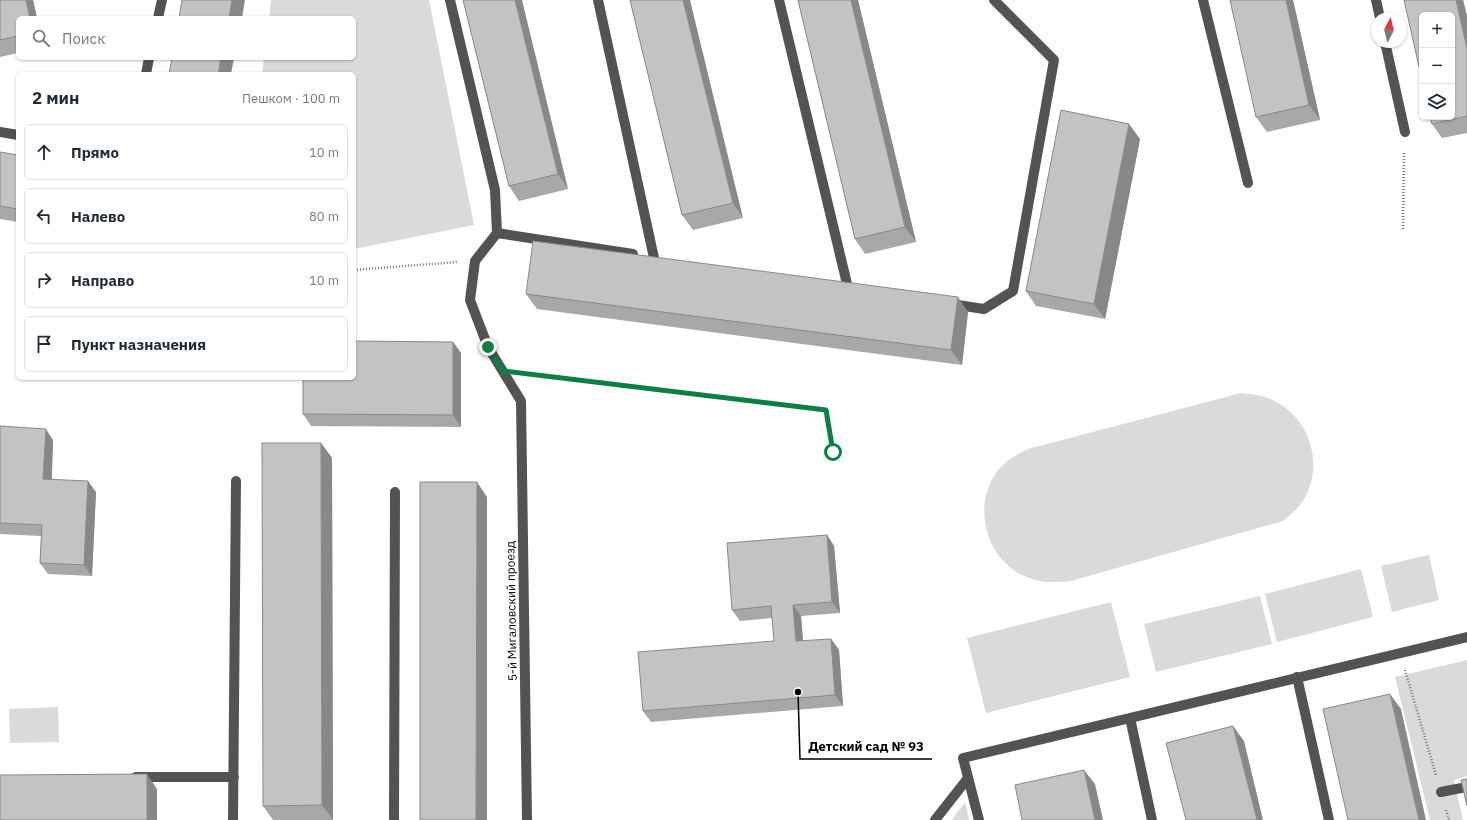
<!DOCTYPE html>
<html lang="ru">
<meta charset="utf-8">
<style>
:root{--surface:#fff;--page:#f2f2f3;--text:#1f2937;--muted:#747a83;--line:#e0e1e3}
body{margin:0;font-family:"IBM Plex Sans",sans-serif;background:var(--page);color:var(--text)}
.controls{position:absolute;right:12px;top:12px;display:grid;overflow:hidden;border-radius:6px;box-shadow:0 1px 3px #0004}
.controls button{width:36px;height:36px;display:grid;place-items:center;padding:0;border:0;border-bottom:1px solid var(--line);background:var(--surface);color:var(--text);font:20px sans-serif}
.compass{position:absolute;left:1371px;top:12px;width:36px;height:36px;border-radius:50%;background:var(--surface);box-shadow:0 1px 3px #0004;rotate:7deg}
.stop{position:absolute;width:12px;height:12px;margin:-9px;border:3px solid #0b8043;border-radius:50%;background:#fff}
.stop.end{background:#0b8043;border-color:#fff;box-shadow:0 1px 4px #0008}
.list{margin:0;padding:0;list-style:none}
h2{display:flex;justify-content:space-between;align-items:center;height:52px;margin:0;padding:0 16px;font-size:17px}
h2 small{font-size:13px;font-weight:400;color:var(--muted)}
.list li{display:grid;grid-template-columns:26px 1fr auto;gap:12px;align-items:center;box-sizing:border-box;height:56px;margin:0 8px 8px;padding:0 8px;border:1px solid var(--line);border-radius:6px}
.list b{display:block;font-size:15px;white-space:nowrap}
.list em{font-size:13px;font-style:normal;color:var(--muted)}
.icon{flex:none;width:22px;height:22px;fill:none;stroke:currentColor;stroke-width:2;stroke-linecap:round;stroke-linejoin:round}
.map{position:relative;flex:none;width:1467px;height:820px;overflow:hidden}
.search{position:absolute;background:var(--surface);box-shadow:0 1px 3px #0004;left:16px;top:16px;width:340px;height:44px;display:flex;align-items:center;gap:10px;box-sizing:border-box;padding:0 14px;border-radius:6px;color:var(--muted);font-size:15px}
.panel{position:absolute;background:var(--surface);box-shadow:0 1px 3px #0004;left:16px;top:72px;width:340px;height:308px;border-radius:6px}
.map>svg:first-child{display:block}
.green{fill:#dadada}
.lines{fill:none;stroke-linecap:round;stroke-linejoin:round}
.path{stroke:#757575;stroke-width:2.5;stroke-dasharray:1 2;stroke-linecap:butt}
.minor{stroke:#535353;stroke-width:10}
.wall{fill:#a8a8a8}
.shaded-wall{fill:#888}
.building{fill:#c3c3c3;stroke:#888}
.route{stroke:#0b8043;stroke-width:5}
.labels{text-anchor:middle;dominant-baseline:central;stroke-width:3;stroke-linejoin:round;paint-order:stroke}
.street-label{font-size:12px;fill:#000;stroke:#fff}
.leader{fill:none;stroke:#000;stroke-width:1.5}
.callout-dot{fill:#000;stroke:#fff;stroke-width:1.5}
.callout-label{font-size:13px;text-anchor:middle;font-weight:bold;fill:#000;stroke:#fff;stroke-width:3;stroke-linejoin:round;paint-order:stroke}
</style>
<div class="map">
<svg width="1467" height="820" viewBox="0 0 1467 820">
<rect width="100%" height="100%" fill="#fff"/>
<path class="green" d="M271,0H429L474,225L354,249V74H262L264,58H354V18H269Z
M1241,393C1251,394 1261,395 1270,399C1309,415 1325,463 1304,499C1299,508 1291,514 1283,521L1071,581C1053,583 1037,583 1020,574C983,554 972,500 1000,468C1008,459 1018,454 1028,449Z
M1429,555L1439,600L1392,612L1381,566Z
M1361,569L1373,617L1277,642L1265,594Z
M1260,596L1272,644L1156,672L1144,624Z
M1111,602L1130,677L986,713L967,638Z
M1467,660V776L1454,780L1463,820H1430L1395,677Z
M58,707L59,742L10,743L9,709Z
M965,802L969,820H952Z"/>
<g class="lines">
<path class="path" d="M1403,229L1404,151
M354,270L457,262
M527,374L826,410L833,452
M1405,670L1436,775
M1446,810L1449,820"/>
<path class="minor" d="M450,0L495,190L497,233L475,261L470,300L488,347L521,401L527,820
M598,0L654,258
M779,0L848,288
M1203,0L1248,183
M1376,0L1380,18
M158,18L162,0
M1385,42L1405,132
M146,74L149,58
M0,132L18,135
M497,233L633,254
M951,304L984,309L1013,291L1054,60L994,0
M1297,677L1329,820
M1130,718L1152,820
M136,777H234
M1441,792L1467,787
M233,820L236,481
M394,820L395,492
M935,820L968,778
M979,820L963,758L1467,637"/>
</g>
<path class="wall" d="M0,0H33L37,18H18V53L0,57Z
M463,0L568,189L519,201L509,186Z
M630,0L743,218L693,230L682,215Z
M798,0H858L916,242L865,254L855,239Z
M1293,0L1320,120L1267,132L1256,117Z
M1404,0H1463L1467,16V133L1442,138L1432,124Z
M1140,139L1105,319L1036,306L1026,291Z
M0,152L18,155V222L0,219Z
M526,294L968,312L962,365L537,309Z
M453,342L461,353V427L311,426L303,414Z
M0,426L53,440L52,480L96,492L92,576L48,574L40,563L41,536L0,534Z
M321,443L332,458L333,820H273L263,806Z
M827,535L834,546L840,613L801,616L803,641L831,639L839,650L843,706L651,722L643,711L774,641L772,618L740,621L732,610Z"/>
<path class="shaded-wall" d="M26,0H33L37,18H30Z
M232,0H245L242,18H229Z
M515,0H522L568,189L558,174Z
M683,0H690L743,218L733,203Z
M851,0H858L916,242L905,227Z
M1286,0H1293L1320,120L1309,105Z
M1456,0H1463L1467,16V48Z
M221,58H234L231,74H218Z
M1129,124L1140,139L1105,319L1094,304Z
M958,297L968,312L962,365L951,350Z
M453,342L461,353V427L453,415Z
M46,429L53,440L51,490L43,479Z
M321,443L332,458L333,820L322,805Z
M88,481L96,492L92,576L84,565Z
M477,482L487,497V820H476Z
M827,535L834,546L840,613L832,602Z
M793,605L801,616L804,653L796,641Z
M831,639L839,650L843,706L835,695Z
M1390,694L1401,709L1426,820H1419Z
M1233,726L1244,741L1263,820H1257Z
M1084,770L1095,784L1103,820H1095Z
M147,774L157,789V820H147Z"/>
<path class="building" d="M0,0H26L30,18H18V36L0,40Z
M182,0H232L229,18H179Z
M463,0H515L558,174L509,186Z
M630,0H683L733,203L682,215Z
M798,0H851L905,227L855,239Z
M1230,0H1286L1309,105L1256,117Z
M1404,0H1456L1467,48V116L1432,124L1430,117H1452V15H1422V80Z
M172,58H221L218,74H169Z
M1061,110L1129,124L1094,304L1026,291Z
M0,152L18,155V209L0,206Z
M533,241L958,297L951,350L526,294Z
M354,341L453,342V415L303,414V378H354Z
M0,426L46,429L43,479L88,481L84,565L40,563L42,525L0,523Z
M262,443H321L322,805L263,806Z
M420,482H477L476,820H420Z
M827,535L832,602L793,605L796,641L831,639L835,695L643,711L638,652L774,641L771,606L732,610L727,543Z
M1390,694L1419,820H1348L1323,709Z
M1233,726L1257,820H1186L1166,743Z
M1084,770L1095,820H1022L1015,785Z
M147,774V820H0V775Z
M1467,779V806L1461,780Z"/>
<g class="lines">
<path class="route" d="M488,347L503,371L826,410L833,452"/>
</g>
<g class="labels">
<g class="street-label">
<text transform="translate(511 611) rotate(-91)">5-й Мигаловский проезд</text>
</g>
</g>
<path class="leader" d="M798 692L800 759H932"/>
<circle class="callout-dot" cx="798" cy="692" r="4"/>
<g class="callout-label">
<text x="866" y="751">Детский сад № 93</text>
</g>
</svg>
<div class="controls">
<button>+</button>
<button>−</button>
<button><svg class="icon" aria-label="layers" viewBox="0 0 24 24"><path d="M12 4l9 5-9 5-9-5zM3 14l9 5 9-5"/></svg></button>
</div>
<svg class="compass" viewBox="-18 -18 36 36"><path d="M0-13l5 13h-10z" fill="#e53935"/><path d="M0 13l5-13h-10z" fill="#747a83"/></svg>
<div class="stop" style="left:833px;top:452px"></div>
<div class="stop end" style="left:488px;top:347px"></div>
<div class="search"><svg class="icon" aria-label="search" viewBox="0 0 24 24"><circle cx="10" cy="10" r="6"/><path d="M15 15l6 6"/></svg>Поиск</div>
<section class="panel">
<h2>2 мин<small>Пешком · 100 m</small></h2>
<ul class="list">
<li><svg class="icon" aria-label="ahead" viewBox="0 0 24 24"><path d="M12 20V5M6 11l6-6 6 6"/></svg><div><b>Прямо</b></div><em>10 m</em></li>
<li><svg class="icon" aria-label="left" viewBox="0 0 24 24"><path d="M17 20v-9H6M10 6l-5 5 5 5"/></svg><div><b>Налево</b></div><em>80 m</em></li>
<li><svg class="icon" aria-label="right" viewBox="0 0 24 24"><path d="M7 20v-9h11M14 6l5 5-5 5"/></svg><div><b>Направо</b></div><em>10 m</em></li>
<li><svg class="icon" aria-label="arrive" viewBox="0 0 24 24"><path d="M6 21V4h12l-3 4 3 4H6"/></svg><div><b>Пункт назначения</b></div></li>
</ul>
</section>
</div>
